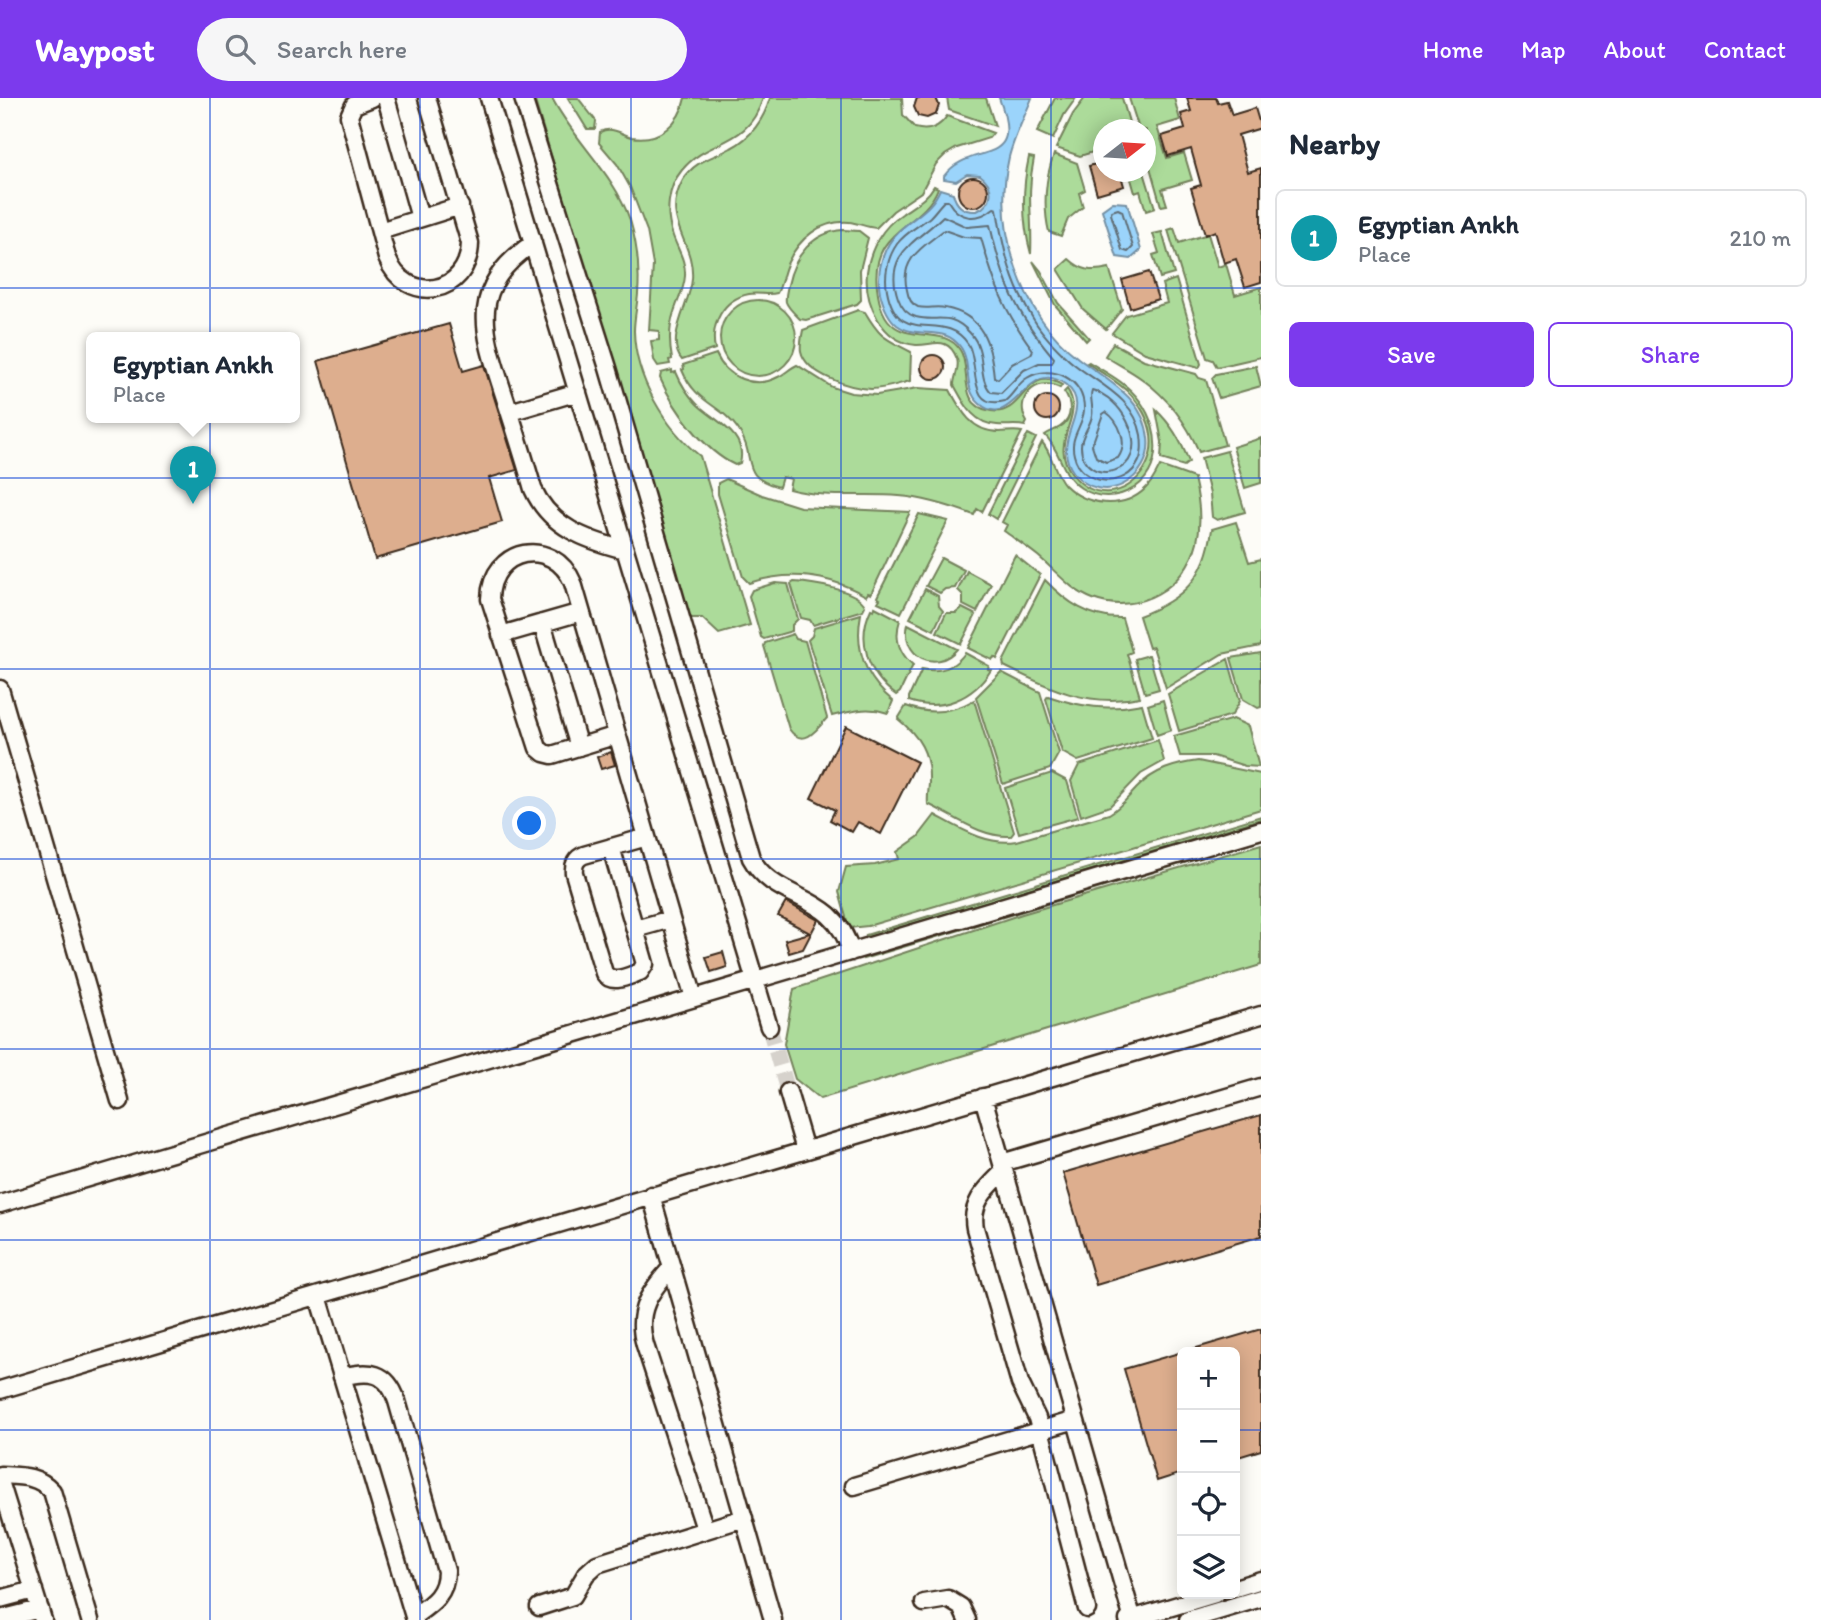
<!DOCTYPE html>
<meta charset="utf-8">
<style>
:root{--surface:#fff;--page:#f6f6f7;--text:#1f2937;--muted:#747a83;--line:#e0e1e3;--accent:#7c3aed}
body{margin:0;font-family:Itim,sans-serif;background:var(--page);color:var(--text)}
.controls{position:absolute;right:21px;bottom:21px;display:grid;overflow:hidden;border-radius:10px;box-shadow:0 4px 18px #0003}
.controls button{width:63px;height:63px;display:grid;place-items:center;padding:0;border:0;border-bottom:2px solid var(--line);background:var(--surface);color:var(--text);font:35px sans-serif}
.compass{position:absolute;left:1093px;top:21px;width:63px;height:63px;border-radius:50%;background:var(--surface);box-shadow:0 4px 18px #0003;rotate:73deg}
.you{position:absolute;left:530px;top:726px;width:24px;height:24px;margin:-18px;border:5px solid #fff;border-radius:50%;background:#1a73e8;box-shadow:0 0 0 10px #1a73e833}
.badge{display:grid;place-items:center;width:46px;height:46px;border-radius:50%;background:var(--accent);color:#fff;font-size:23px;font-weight:700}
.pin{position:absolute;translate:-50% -58px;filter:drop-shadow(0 2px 4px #0008)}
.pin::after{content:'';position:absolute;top:37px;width:24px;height:21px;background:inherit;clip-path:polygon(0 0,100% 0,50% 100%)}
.popup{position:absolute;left:86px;top:234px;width:214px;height:91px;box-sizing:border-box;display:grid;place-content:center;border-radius:10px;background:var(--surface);filter:drop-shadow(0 2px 5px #0005);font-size:23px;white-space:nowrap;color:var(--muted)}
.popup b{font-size:26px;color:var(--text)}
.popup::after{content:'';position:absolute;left:50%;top:100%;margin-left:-14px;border:14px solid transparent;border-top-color:var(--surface)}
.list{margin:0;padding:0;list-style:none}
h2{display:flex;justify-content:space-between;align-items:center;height:91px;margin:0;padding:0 28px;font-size:30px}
h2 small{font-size:23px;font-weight:400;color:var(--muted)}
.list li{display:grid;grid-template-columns:46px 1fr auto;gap:21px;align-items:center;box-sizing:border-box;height:98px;margin:0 14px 14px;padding:0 14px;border:2px solid var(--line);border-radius:10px}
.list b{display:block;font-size:26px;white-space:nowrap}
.list p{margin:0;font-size:23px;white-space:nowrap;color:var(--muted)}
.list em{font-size:23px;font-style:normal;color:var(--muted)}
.actions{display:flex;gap:14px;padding:21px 28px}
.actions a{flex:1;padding:16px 0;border:2px solid var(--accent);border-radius:10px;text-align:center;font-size:24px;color:var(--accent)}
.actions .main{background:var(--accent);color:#fff}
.icon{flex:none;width:38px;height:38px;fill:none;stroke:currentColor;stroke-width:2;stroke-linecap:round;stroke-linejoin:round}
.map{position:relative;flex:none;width:1261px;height:1522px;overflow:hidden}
header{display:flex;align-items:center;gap:42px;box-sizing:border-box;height:98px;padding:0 35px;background:var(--accent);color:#fff}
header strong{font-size:33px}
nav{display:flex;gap:38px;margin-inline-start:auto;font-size:24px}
.search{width:490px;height:63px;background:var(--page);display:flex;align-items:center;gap:18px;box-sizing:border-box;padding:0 24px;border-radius:38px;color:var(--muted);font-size:26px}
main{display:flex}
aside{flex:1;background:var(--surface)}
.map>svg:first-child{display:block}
.green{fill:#acdb9a;stroke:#74825c;stroke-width:2}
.water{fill:#9bd4fb;stroke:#7590a3;stroke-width:2}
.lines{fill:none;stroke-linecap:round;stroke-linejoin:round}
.shore{stroke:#616e76;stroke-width:2}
.building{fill:#ddae8e;stroke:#3b2a1e;stroke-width:2}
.minor-tunnel{stroke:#d6d2cc;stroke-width:16;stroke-dasharray:16 8;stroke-linecap:butt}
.minor-casing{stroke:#3b2a1e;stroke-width:21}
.minor{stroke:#fdfcf7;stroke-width:16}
.grid{fill:none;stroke:#1d4ed8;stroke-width:2;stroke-opacity:0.55}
</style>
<header>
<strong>Waypost</strong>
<div class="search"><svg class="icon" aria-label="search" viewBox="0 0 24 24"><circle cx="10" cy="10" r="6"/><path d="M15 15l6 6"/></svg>Search here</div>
<nav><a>Home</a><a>Map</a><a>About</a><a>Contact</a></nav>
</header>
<main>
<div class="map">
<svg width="1261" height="1522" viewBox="0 0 1261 1522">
<rect width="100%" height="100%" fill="#fdfcf7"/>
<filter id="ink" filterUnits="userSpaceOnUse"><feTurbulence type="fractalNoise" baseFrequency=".0143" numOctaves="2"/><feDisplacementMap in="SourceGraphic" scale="14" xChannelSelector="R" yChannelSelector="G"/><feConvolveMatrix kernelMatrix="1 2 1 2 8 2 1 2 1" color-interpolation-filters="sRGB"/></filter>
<g filter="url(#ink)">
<path class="green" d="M534,0H552C574,43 614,75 630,122C637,146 640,171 638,196C637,208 634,221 634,233C635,280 665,330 700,358L750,527L719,536L702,520H690Z
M568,0H578L596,23L595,31H587Z
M685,0H763C747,51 709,39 682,72C667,90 665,116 673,138C678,152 686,163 685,178C684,192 678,201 674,214C669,229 669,245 672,261L669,262L670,266L658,268L654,262L651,243L659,242V233L649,232L653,167L647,133L630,89L617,66L599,45L600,34C612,28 621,36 632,39C659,44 680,25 685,0Z
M770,0H902L903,17L915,30C929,34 939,30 947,18L993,35L989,40L957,50L945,57L936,66L921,94L893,113L876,130C866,129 858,125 849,124C820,122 799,141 788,164C783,174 782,186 777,195C768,198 759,194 749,196C723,201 710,226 715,251L682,262C664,242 691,204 692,181C695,143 660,123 683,82C695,62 713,60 731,50C751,40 764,21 770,0Z
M947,0H986L995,28L949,12Z
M1055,0H1076L1064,17L1053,41L1037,34Z
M1085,0H1122L1131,31L1104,32L1103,51L1080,58L1056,50L1073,16Z
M1129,0H1174L1180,22L1157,29L1167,60L1184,55L1192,82L1162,91L1167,107L1161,108L1146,55V32L1139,31Z
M1054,56L1077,65L1085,92L1079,95L1083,109L1068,121L1061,138L1049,134C1043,109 1045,80 1054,56Z
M1029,59L1034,60C1026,97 1033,122 1031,156C1022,124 1022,91 1029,59Z
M1129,74H1144L1155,110L1146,113L1140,93L1135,95Z
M934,88L938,90C922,131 870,129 877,189C884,261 940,220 960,252C972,269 956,308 991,313C1025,319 1024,265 1062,287L1060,290C1036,277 1013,301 1027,324L1025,328C1016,326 1007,328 997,327C973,326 964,305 954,287C954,278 960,271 957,261C948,236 932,248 916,247C882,244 864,205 867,174C870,151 882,129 902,116C914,107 926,102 934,88Z
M1174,130L1179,145L1208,136L1218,169L1226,166L1235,197L1261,189V259L1217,269L1213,262L1207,260L1168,132Z
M843,132L859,133L868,140L860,172L861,202L857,206L806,222L800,221C796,217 788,210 786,204C785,198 787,192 788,187C794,158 813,134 843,132Z
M1162,134L1174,176L1160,180L1153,157L1159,155L1153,136Z
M1069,161C1082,173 1092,174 1109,170L1122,211L1106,231L1083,211L1058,171Z
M1033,163L1041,173L1058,205L1089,240L1086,243L1055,207Z
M1176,181L1201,266L1199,270L1145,255L1112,235L1126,217L1167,205L1162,186Z
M720 240a38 38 0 1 1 76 0a38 38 0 1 1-76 0Z
M858,212L865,214C881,241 885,240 911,254L910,283C898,286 884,291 871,291C851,290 806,277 801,253C800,248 802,237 803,232Z
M1113,245L1144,262L1196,276L1199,280L1206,282L1225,347L1199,354C1187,325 1168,300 1142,281C1130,272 1117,266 1105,258Z
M716,256C726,279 754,292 778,279C785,276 790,270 797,267L832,289L851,295L877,297L918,290L950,292C961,313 972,334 999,334C1007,334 1014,332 1022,334L982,414L977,411L974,417C950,408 925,400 899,398C862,395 826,401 789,391L791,381L782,379L779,389C737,378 758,360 738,331C722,307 696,306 682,272L684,271L683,267Z
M1089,264C1107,275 1127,285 1140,303C1162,333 1164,383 1121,396C1107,400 1093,398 1081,390C1061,377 1061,353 1045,337C1050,333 1054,333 1060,329C1073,321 1072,305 1064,294L1067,291C1087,319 1046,343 1073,377C1112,426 1188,361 1131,297C1119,284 1102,275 1087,265Z
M1256,268L1261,288L1219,300L1212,280L1216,276Z
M672,272V275L676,274C681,286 688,297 697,306C713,322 748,336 740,365L735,367C704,353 673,310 660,280L661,275Z
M1156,312C1171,326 1182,345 1189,364L1184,368L1161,361L1162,344Z
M1028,336L1036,340L996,421L988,416Z
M1261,340V385L1245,390L1233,349Z
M1042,344C1053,357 1054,375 1065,387C1086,408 1123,412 1145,391C1152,385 1156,376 1160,368L1194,380C1199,401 1202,423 1197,444C1186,489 1138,518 1093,501C1070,492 1057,474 1038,458C1027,449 1015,441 1004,433L1007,427L1002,424Z
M1227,353L1245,414L1217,422L1212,419L1210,396L1201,360Z
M726,381L762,397L800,409L910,414L871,496L868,495L866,498C829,477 790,472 749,485L743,479L718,396V385Z
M919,416L948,423L901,515L878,504L880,501L877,499Z
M1236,424L1249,464L1261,461V548L1222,556L1166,590L1153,549L1149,550L1139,518C1184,501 1206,479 1212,431Z
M1015,457L1040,477L997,561L994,559L992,562L968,550Z
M941,460L964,472L955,490L945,491L940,495L926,488Z
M967,473L991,486L977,514L963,507V497L958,492Z
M1045,482C1066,504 1090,521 1122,520L1132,554L1127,556L1140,599C1089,610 1048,590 1004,568L1003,564Z
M794,484C812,485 859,492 865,508L863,512L813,527L810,522L801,520L791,486Z
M775,485L788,486L798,521L792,527V533L764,541L761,539L749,498L752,492Z
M925,491L938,498L939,508L943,513L934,532L910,520Z
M875,509L900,522C894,540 899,555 913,567L900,594L896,597C868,577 856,542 871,511L874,512Z
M962,510L976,517L961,546L937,534L946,515H956Z
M861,516C854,552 865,580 893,603L888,615C867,608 853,613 832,618L808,542L812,538L814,530Z
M908,526L957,551C936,576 900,558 908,526Z
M793,536L796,541L805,543L827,620C817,632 803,651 789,631L764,548L765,545Z
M965,555L989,568L988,571L991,572C973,601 941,614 909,603V599L922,571C940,575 954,570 965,555Z
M1261,555V609L1258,610L1243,601L1231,560Z
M1149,557L1159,591L1145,595L1135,561Z
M1228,561L1240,603L1232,617L1179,633L1168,596Z
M1001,574L1040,594L1059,655L1050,671L1003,686L976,599Z
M1048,598C1080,609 1109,613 1142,606L1152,640L1078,663L1062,654L1046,601Z
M974,602L1014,734L1011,738C981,740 954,718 928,706C927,699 929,691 929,684C930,655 919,638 898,621L906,608C929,617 953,614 974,602Z
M1163,602L1171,632L1157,637L1148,607Z
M1233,621L1248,628L1259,669L1245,668L1213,658H1180L1174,638Z
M1158,642L1164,663L1141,676L1110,708L1081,718L1071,683L1079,667Z
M1198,663L1261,676V711L868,828L849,830L839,794L846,769L875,767L899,761L897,754L918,739L935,717C961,731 987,748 1017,743L1109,716C1121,709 1128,699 1138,689C1154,672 1175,666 1198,663Z
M1052,675L1067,683L1078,719L1019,735L1005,690Z
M1261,718V721L867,840L866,837Z
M1261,739V742L863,861L862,859Z
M1261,746V867L820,1001L795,981L784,946L794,891L1022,816Z"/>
<path class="water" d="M999,0H1032C1024,20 1014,39 1009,59C993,130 1020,215 1078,260C1107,283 1144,299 1148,340C1153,382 1102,410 1074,375C1048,341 1096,312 1066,287C1027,256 1015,335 980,306C960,289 975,261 956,244C940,228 916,241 897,227C887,219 883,207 880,195C876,172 883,148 900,132C916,117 931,112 940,91L953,95C956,108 964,114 977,113C994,105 995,88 980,77L967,76L956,83L944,81V78C970,42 1027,73 999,0Z
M1113,104L1127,105L1141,152L1131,161L1117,159L1102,112Z"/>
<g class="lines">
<path class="shore" d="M944,103H948C959,122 977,124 994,110L997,111C1003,151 1011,187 1034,222C1043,237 1056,250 1069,262C1095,285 1134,298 1141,337C1142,345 1143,355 1139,363C1126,392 1081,388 1074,357C1069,339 1083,328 1084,312C1085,281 1052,265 1027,280C1018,285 1014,296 1005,303C966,313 980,265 968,246C944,209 898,252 887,192C884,176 888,159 897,146C906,134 919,128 930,119C935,114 939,108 944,103Z
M1118,111L1122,113L1133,149L1128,154L1122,152L1111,116L1112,113Z
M943,118L967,129L990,127C1003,185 1015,214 1054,260L1052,265H1039L1024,272L1001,295L991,294C976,278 988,254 970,235C949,212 938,225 916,219C906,216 901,209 898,200C883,155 917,144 943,118Z
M944,132L964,139L981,140C994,186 1004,213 1033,252L1031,256L1012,266L998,281L994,279C991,246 983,217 945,210C937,208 927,211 918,209C911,206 908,199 907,192C899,161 924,148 944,132Z
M1092,292C1107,296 1120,309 1127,323C1155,379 1081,391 1081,348C1081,337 1090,329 1092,318C1094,309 1089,300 1092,292Z
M1106,314C1119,323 1129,345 1118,360L1106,364L1096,359L1092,347L1103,316Z"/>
</g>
<path class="building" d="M917,0H936L939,7L936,16L927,20L918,18L914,9Z
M1187,0H1216L1218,5L1227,3L1232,17L1255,10L1261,30L1238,37L1248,74L1261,70V184L1245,189L1236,161L1224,165L1215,133L1205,137L1191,90L1201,87L1191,51L1168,58L1162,38L1185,31L1181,16L1191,13Z
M1103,64V74H1120L1124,88L1097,96L1089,68Z
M958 94a15 15 0 1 1 30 0a15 15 0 1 1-30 0Z
M1149,174L1158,201L1130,210L1122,182Z
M449,226L463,273L484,267L517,372L489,380L502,424L375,461L318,263Z
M921 269a12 12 0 1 1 24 0a12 12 0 1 1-24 0Z
M1035 310a12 12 0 1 1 24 0a12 12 0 1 1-24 0Z
M846,628L917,664L881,736L858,724L852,734L830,722L835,712L811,700Z
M611,654L615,667L601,671L597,659Z
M786,804L818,822L803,851L789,855L785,842L810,835L778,818Z
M723,854L727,869L711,874L706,859Z
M1261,1017V1138L1096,1187L1063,1075Z
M1261,1231V1352L1235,1360V1254H1193V1251Z
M1182,1254V1375L1157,1383L1124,1271Z"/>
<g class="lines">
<path class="minor-tunnel" d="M769,929L788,994"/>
<defs>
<path id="minor" d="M372,0L354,7L349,18L387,160C406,208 469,197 470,145L427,0
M386,0L420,120
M489,0L769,929
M523,0L608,270L751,760C776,806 834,792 851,854
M380,133L460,108
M533,145C467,191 483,232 504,297C514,328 524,359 533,391C550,429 586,442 625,452
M510,314L578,294
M542,525L579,649
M501,537L581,514
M0,591L120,1003
M617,637L552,657L544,655L538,650L490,501C491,449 553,438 573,485L694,900
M611,749L645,866L640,874C628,878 612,887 604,875L574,775C573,767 576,760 584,757L647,739
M635,831L671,821
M788,994L805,1052
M983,999L1133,1522
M1002,1065L1261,989
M1004,1073C987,1090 970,1104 975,1130L1020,1285L1037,1320L1087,1511
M651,1097L773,1522
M0,1106L1261,732
M672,1169C650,1193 635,1213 645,1247L705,1431
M318,1198L415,1522
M342,1279C369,1272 387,1273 397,1303L446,1473C446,1497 431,1506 414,1518
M0,1292L1261,917
M0,1377C20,1378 38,1377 52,1393L90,1522
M0,1383L43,1522
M854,1388L1075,1322
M1235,1490L1261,1482
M0,1501L34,1492
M924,1505L948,1501L961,1509L967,1522
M539,1509L573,1498L586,1476L597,1466L744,1420
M0,1521L40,1511
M1128,1522L1215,1496
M1188,1522L1261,1500"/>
</defs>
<use href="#minor" class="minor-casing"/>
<use href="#minor" class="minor"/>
</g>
</g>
<path class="grid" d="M210,0V1522M420,0V1522M631,0V1522M841,0V1522M1051,0V1522M0,190H1261M0,380H1261M0,571H1261M0,761H1261M0,951H1261M0,1142H1261M0,1332H1182M1235,1332H1261"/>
</svg>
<div class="controls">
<button>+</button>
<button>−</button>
<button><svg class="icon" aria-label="locate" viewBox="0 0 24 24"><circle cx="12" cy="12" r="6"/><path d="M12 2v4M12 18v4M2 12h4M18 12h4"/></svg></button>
<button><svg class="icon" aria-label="layers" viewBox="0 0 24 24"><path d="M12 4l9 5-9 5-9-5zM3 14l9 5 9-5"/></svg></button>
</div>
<svg class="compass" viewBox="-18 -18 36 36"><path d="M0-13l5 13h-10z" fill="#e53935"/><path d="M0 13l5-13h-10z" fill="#747a83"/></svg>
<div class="you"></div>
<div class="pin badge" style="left:193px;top:406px;background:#0f9aa8">1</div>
<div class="popup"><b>Egyptian Ankh</b>Place</div>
</div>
<aside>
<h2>Nearby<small></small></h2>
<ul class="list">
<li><span class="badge" style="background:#0f9aa8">1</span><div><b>Egyptian Ankh</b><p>Place</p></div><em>210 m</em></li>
</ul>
<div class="actions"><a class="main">Save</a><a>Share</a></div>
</aside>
</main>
